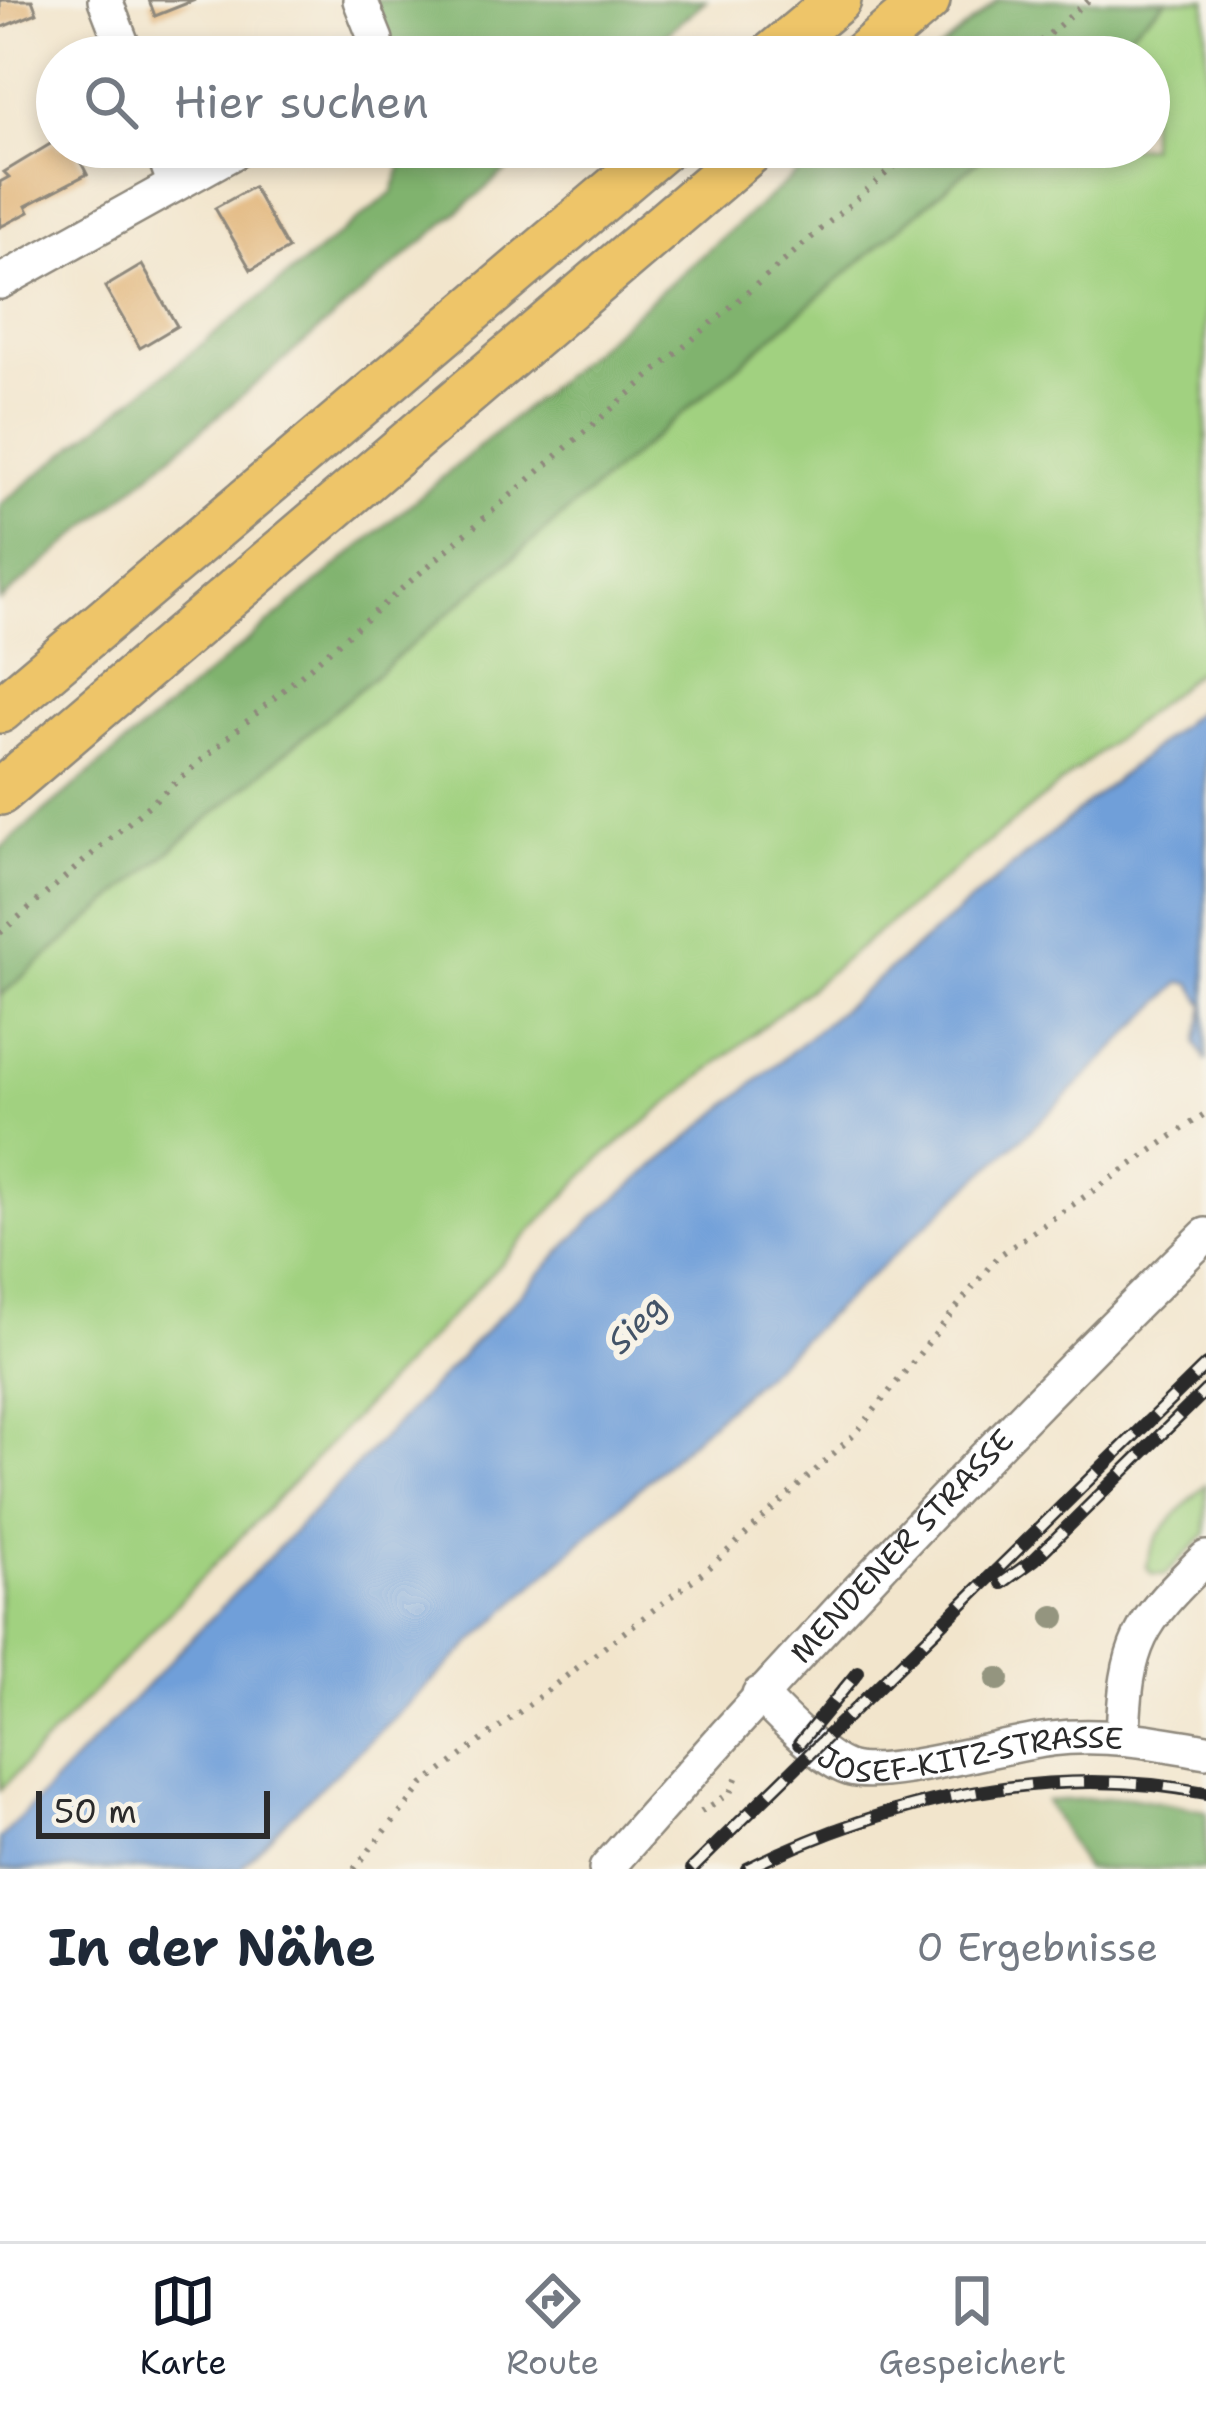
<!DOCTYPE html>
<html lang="de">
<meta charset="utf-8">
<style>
:root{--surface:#fff;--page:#f6f6f7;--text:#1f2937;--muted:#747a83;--line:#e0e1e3;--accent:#111827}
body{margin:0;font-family:"Shantell Sans",sans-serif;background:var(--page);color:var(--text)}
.scale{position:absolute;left:36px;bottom:30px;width:234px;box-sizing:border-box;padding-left:12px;border:6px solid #2b2b2b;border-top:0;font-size:33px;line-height:42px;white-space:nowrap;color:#2b2b2b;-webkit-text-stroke:9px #f7f3e8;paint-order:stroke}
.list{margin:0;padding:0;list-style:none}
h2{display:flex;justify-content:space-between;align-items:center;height:156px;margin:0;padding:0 48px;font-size:51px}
h2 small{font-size:39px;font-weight:400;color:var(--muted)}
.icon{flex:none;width:66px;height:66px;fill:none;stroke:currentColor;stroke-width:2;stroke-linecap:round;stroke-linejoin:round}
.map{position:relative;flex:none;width:1206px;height:1869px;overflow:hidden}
.search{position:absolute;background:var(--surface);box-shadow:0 6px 18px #0003;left:36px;right:36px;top:36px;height:132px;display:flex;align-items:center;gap:30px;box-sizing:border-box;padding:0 42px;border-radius:66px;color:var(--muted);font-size:45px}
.sheet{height:372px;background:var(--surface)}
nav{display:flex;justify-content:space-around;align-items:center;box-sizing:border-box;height:168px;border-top:3px solid var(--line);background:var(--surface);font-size:33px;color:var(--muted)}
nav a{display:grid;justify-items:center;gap:6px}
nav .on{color:var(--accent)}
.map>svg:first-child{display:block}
.green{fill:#a1d180;stroke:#667e56;stroke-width:3}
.forest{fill:#80b36e;stroke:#566f4c;stroke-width:3}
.water{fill:#6f9fd9;stroke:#4d6582;stroke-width:3}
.building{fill:#e3b981}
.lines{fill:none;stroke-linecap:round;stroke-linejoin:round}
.minor-casing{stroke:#8e887c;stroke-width:38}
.highway-casing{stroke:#8e887c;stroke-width:50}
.path{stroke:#8e887c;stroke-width:6;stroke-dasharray:3 9;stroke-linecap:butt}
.minor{stroke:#fff;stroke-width:33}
.highway{stroke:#eec569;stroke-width:45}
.rail-casing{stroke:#2b2b2b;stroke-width:14}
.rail{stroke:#f7f3e8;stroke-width:9;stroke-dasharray:27;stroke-linecap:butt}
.tree{fill:#94957f}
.labels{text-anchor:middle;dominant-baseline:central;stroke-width:12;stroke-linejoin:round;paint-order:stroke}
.street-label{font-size:30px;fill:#2b2b2b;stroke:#f7f3e8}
.water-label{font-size:33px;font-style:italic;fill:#435468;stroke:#f7f3e8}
</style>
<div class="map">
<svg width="1206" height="1869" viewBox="0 0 1206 1869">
<rect width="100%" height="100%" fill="#f7f3e8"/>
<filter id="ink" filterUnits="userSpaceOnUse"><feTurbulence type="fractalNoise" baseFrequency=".00833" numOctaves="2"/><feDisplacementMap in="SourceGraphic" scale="24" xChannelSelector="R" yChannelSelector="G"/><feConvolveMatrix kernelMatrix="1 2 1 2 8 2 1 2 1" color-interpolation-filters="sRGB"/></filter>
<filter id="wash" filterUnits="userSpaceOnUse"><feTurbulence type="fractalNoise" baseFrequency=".004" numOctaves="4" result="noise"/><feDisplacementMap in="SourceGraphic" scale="48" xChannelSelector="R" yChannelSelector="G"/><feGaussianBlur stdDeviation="2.7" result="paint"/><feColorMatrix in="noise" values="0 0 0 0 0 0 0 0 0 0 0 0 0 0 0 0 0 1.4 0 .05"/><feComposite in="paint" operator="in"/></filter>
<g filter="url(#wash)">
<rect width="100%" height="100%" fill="#f2e5cc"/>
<path class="green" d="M1167,0H1206V665L600,1159L0,1790V996L994,147H1149V57H1100Z
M1206,1485V1534L1165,1575L1152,1574L1147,1567C1149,1536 1184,1506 1206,1485Z"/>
<path class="forest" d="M369,0H706L639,57H400Z
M998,0H1167L1100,57H931Z
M408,147H534L0,601V505L393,192Z
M827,147H994L0,996V849L543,393Z
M1130,1797L1206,1811V1869H1085L1046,1801Z"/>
<path class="water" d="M1206,704V1062L1197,1043L1205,1006L1192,984L1181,982L1064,1099L527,1591L289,1817L240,1869H0V1839L594,1217Z"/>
<g id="blocks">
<path class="building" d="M0,0H32L37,13L0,28Z
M149,0H195L155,16Z
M57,140V147H73L87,174L26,206L29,212L0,227V182L9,177L4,172Z
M253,187L288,249L251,270L215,208Z
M142,265L177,326L140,348L105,287Z"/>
</g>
</g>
<g filter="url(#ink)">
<use href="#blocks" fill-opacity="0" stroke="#8e887c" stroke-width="3"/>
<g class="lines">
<defs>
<g id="minor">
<path d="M105,0L127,57"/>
<path d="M360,0L376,40L372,57"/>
<path d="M161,147L174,182"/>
<path d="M0,282L243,147"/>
<path id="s1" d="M759,1694C779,1715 824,1762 851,1769C890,1779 1005,1744 1051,1739C1102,1732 1155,1742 1206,1751"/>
<path d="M1123,1738C1126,1642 1138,1624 1206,1558"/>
<path id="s2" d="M606,1869C798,1650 998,1438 1206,1235"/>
</g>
<path id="highway" d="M770,57L838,0
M860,57L927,0
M0,710L664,147
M0,792L755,147"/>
</defs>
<use href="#minor" class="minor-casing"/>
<use href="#highway" class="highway-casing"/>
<path class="path" d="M1022,57L1089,0
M0,933L917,147
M701,1812L730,1793L739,1771
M354,1869L423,1785L710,1567L856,1433L997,1257L1206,1113"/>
<use href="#minor" class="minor"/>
<use href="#highway" class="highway"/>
<defs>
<path id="rail" d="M1002,1583L1035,1559L1206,1390
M799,1744L858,1672
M692,1869L1206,1365
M747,1869C887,1799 1050,1762 1206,1793"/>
</defs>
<use href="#rail" class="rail-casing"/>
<use href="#rail" class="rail"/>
</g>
<g class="tree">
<circle cx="1054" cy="1617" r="12"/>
<circle cx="998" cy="1679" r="12"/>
</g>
</g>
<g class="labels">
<g class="street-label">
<text stroke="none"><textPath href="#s2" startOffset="438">MENDENER STRASSE</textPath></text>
<text stroke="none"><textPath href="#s1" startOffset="240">JOSEF-KITZ-STRASSE</textPath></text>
</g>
<g class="water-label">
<text transform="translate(636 1324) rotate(-46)">Sieg</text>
</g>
</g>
</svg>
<div class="scale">50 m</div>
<div class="search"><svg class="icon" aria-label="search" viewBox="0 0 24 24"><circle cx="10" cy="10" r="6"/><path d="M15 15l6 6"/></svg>Hier suchen</div>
</div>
<section class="sheet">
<h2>In der Nähe<small>0 Ergebnisse</small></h2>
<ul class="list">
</ul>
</section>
<nav>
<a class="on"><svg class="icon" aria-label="map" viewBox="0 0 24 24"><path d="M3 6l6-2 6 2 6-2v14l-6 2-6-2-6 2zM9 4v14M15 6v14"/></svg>Karte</a>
<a><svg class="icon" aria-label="directions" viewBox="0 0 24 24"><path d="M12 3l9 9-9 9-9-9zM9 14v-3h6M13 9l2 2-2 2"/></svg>Route</a>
<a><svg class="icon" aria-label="saved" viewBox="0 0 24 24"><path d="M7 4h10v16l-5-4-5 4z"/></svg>Gespeichert</a>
</nav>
